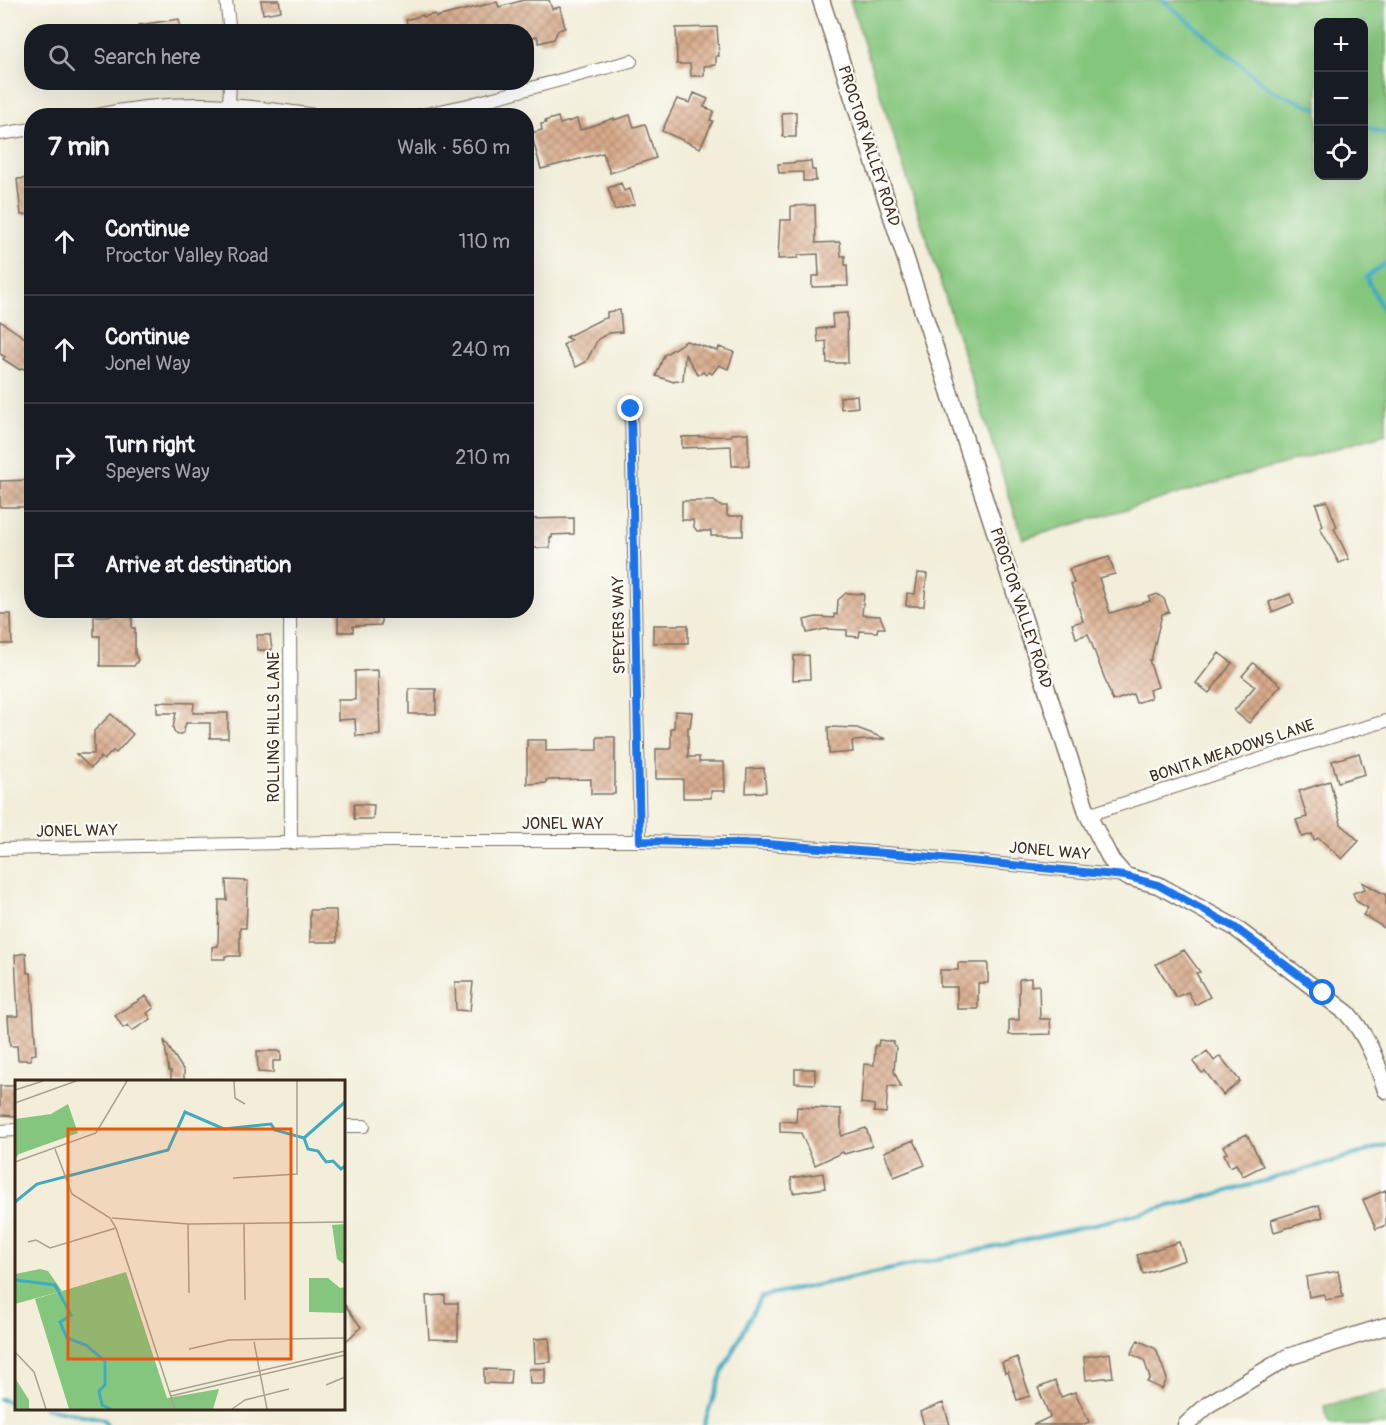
<!DOCTYPE html>
<meta charset="utf-8">
<style>
:root{--surface:#171b24;--page:#242831;--text:#f1f3f6;--muted:#9ea1a6;--line:#363941}
body{margin:0;font-family:Pangolin,sans-serif;background:var(--page);color:var(--text)}
.controls{position:absolute;right:18px;top:18px;display:grid;overflow:hidden;border-radius:12px;box-shadow:0 6px 24px #0002}
.controls button{width:54px;height:54px;display:grid;place-items:center;padding:0;border:0;border-bottom:2px solid var(--line);background:var(--surface);color:var(--text);font:30px sans-serif}
.stop{position:absolute;width:18px;height:18px;margin:-14px;border:4px solid #1a73e8;border-radius:50%;background:#fff}
.stop.end{background:#1a73e8;border-color:#fff;box-shadow:0 2px 6px #0008}
.list{margin:0;padding:0;list-style:none}
h2{display:flex;justify-content:space-between;align-items:center;height:78px;margin:0;padding:0 24px;font-size:26px}
h2 small{font-size:20px;font-weight:400;color:var(--muted)}
.list li{display:grid;grid-template-columns:39px 1fr auto;gap:18px;align-items:center;box-sizing:border-box;height:108px;padding:0 24px;border-top:2px solid var(--line)}
.list b{display:block;font-size:22px;white-space:nowrap}
.list p{margin:0;font-size:20px;white-space:nowrap;color:var(--muted)}
.list em{font-size:20px;font-style:normal;color:var(--muted)}
.icon{flex:none;width:33px;height:33px;fill:none;stroke:currentColor;stroke-width:2;stroke-linecap:round;stroke-linejoin:round}
.map{position:relative;flex:none;width:1386px;height:1425px;overflow:hidden}
.search{position:absolute;background:var(--surface);box-shadow:0 6px 24px #0002;left:24px;top:24px;width:510px;height:66px;display:flex;align-items:center;gap:15px;box-sizing:border-box;padding:0 21px;border-radius:24px;color:var(--muted);font-size:22px}
.panel{position:absolute;background:var(--surface);box-shadow:0 6px 24px #0002;left:24px;top:108px;width:510px;height:510px;border-radius:24px}
.map>svg:first-child{display:block}
.grass{fill:#85c67e;stroke:#60784e;stroke-width:1.5;fill-rule:evenodd}
.lines{fill:none;stroke-linecap:round;stroke-linejoin:round}
.stream{stroke:#40abc0;stroke-width:4}
.building{fill:url(#building-cross-hatch)}
.street-casing{stroke:#7b6f60;stroke-width:14}
.secondary-casing{stroke:#7b6f60;stroke-width:19}
.street{stroke:#fff;stroke-width:12}
.secondary{stroke:#fff;stroke-width:16}
.route{stroke:#1a73e8;stroke-width:8}
.labels{text-anchor:middle;dominant-baseline:central;stroke-width:4.5;stroke-linejoin:round;paint-order:stroke}
.street-label{font-size:16px;fill:#3b2a1e;stroke:#fdfcf7}
.inset-river{fill:none;stroke:#40abc0;stroke-width:3}
.inset-road{fill:none;stroke:#a9a08f;stroke-width:1.5}
.view{fill:#e8590c;fill-opacity:0.15;stroke:#e8590c;stroke-width:3}
.inset-edge{fill:none;stroke:#3b2a1e;stroke-width:3}
</style>
<div class="map">
<svg width="1386" height="1425" viewBox="0 0 1386 1425">
<defs>
<pattern id="building-cross-hatch" width="8" height="8" patternUnits="userSpaceOnUse" patternTransform="scale(1.5)"><rect width="8" height="8" fill="#d8aa8b"/><path d="M0 0l8 8M0 8l8-8" fill="none" stroke="#b08b71"/></pattern>
</defs>
<rect width="100%" height="100%" fill="#fdfcf7"/>
<filter id="ink" filterUnits="userSpaceOnUse"><feTurbulence type="fractalNoise" baseFrequency=".0167" numOctaves="2"/><feDisplacementMap in="SourceGraphic" scale="12" xChannelSelector="R" yChannelSelector="G"/><feConvolveMatrix kernelMatrix="1 2 1 2 8 2 1 2 1" color-interpolation-filters="sRGB"/></filter>
<filter id="wash" filterUnits="userSpaceOnUse"><feTurbulence type="fractalNoise" baseFrequency=".008" numOctaves="4" result="noise"/><feDisplacementMap in="SourceGraphic" scale="24" xChannelSelector="R" yChannelSelector="G"/><feGaussianBlur stdDeviation="1.35" result="paint"/><feColorMatrix in="noise" values="0 0 0 0 0 0 0 0 0 0 0 0 0 0 0 0 0 1.4 0 .05"/><feComposite in="paint" operator="in"/></filter>
<g filter="url(#wash)">
<rect width="100%" height="100%" fill="#f2eeda"/>
<path class="grass" d="M850,0H1386V434L1023,539ZM1318,22H1364V176H1318Z
M1386,1391V1425H1330L1324,1406Z"/>
<g class="lines">
<path class="stream" d="M1163,0L1271,90L1318,109
M1364,126L1386,134
M1386,263L1366,277L1386,316
M0,1399L16,1404
M45,1408L104,1419L107,1425
M704,1425L722,1372L761,1297C971,1252 1182,1210 1386,1145"/>
</g>
<g id="blocks">
<path class="building" d="M261,0H279L281,11L263,14Z
M524,0H549L552,9L560,7L565,28L558,30L554,39L539,43L537,36L526,39V32H409L406,20L423,15V17L435,14L436,17L497,2L499,7Z
M179,19L181,32H140L139,25Z
M717,27L719,56H716V65L704,66V76H691L690,64H677L676,28Z
M694,93L708,99L704,107L714,111L710,120L713,121L700,148L662,131L677,99L690,103Z
M796,112V137H783L782,113Z
M630,115L634,127L645,124L656,158L610,173L603,153L541,169L531,133L542,130L541,124L546,123L545,121L558,117L560,124L577,119L580,130L614,118V120Z
M811,161L812,170H815L816,181H803V172L779,173L778,164Z
M32,178V214L21,215L17,179Z
M621,183L624,191L630,189L635,204L615,210L608,188Z
M815,205L816,243L840,242L841,256H845V265H847L848,286L812,287V276H819L818,254L798,255V258L778,259L780,220H791V206Z
M620,310L622,332L609,333L598,339L586,362L576,367L563,345L571,340L566,337L602,319L607,318V312Z
M847,313L848,363H827L826,341L818,342L817,329L833,327L832,314Z
M0,321L32,343V373L22,368L20,370L3,359L5,357L0,354Z
M686,341L718,351L719,347L734,352L728,369L719,365L712,374L709,372L706,375L703,372L698,375L685,354L683,381L675,380L674,382L656,376L664,355Z
M857,395L858,407L841,409L840,397Z
M748,433L749,466H732L731,446L682,448V437L731,436V434Z
M32,480V507H0V481Z
M682,501H714L720,506H727V516H743V536H711V531H697L694,527L693,520H682Z
M1327,501L1337,527L1334,528L1349,559L1339,563L1320,528L1323,526L1316,504Z
M574,518V534L552,535V538H550V548H527L526,527H529V519Z
M1109,557L1115,574L1099,578L1110,613L1150,601L1149,597L1157,594L1164,599L1169,612L1162,614L1151,660H1149L1158,687L1149,690L1151,698L1136,703L1133,694L1113,701L1088,634L1076,638L1072,624L1083,621L1071,584L1074,583L1069,569Z
M918,573L927,574L924,606H906L907,593L915,594Z
M846,593L864,594L862,615L880,616L885,628H878L877,632L860,631L859,637L847,636V630L825,629L807,633L804,620L816,617L834,618V614L837,615L838,600Z
M1290,594L1294,603L1272,612L1269,602Z
M338,610H381V625L353,626V632H338Z
M0,614H11L12,644H0Z
M113,614L132,615V628H135V654L138,660L134,666H100V636H94V616H113Z
M653,625H688V643H653Z
M257,635H270L272,650H257Z
M1219,653L1232,663L1209,693L1196,683Z
M809,655L810,679L793,680L794,656Z
M1253,663L1281,685L1249,723L1234,711L1255,686L1242,676Z
M378,670L380,735L356,736L355,719L338,720V700H355V671Z
M409,689H436V714H409Z
M157,702L194,703L193,713H228V738H210V723H186L183,733L178,735L175,733L173,728L176,713H157Z
M675,711L692,712L690,727H688V757H699V762H724L725,791H711V798H683V779H656V749H671V728H674Z
M111,714L133,734L116,753L113,751L104,760L101,757L91,768L76,754H94V731Z
M828,727L857,728L886,739L852,741L853,752L829,754Z
M597,737H615V794H591V779L546,780V783L527,784V740H546V751L597,750Z
M1359,753L1365,774L1338,782L1332,761Z
M764,768L766,792L746,793L747,769Z
M1330,781L1341,824L1359,841L1342,859L1319,838L1314,840L1312,834L1302,837L1296,820L1307,817L1299,791Z
M354,804L374,805L373,819H354Z
M226,880L248,881L246,928H240V956H225V959H212V947L218,946L219,900H227Z
M1362,882L1386,895V929L1363,915L1368,908L1356,901L1353,893L1365,889Z
M310,910H336L337,942H310Z
M1184,950L1200,972L1196,973L1210,997L1195,1005L1188,992L1176,997L1156,964Z
M26,953L27,973H31L36,1054L31,1055V1060H18L17,1046H10L8,1016H18L15,955Z
M958,963H988V983H978V1009H957V987H940V970H958Z
M1031,978V986L1039,985L1040,1019H1050L1051,1034L1009,1035V1020H1019V981L1020,979Z
M455,982H473L470,1011L456,1010Z
M146,996L154,1008L147,1013L151,1019L132,1031L128,1025L123,1028L115,1015Z
M164,1040L184,1071V1082H171V1071H169Z
M879,1040L894,1042V1046H896L894,1071L901,1087L888,1086L886,1113L874,1112V1105L861,1103L864,1064L874,1065L875,1045L878,1046Z
M257,1051H281V1061H273V1073L258,1072Z
M1207,1051L1214,1061L1220,1056L1240,1081L1223,1095L1205,1071L1202,1073L1193,1062Z
M795,1069H815V1084L795,1083Z
M0,1086H16V1116L0,1115Z
M797,1107L841,1109V1136L866,1128L872,1146L844,1154L843,1152L815,1165L801,1133L780,1132V1121L796,1122Z
M1247,1134L1263,1166L1243,1176L1236,1164L1230,1167L1224,1154L1227,1153L1223,1146Z
M914,1140L925,1165L894,1177L884,1152Z
M823,1173L825,1188L793,1193L791,1178Z
M1386,1190V1225L1376,1229L1363,1200Z
M1319,1205L1323,1217L1274,1232L1271,1220Z
M1179,1242L1185,1260L1143,1274L1137,1255Z
M1338,1271L1343,1297L1325,1300L1324,1294L1309,1297L1306,1277Z
M445,1295V1303H458V1340L429,1339L426,1296Z
M344,1304L361,1327L344,1343Z
M549,1338L551,1362L535,1363L534,1339Z
M1138,1340L1156,1349L1167,1379L1162,1389L1147,1382L1150,1378L1144,1360L1131,1354Z
M1110,1353L1113,1377L1086,1380L1084,1357Z
M1017,1357L1030,1396L1017,1400L1008,1372L1005,1373L1002,1363Z
M484,1369L511,1370L510,1384L484,1383Z
M529,1369H545V1384H530Z
M1055,1381L1061,1397L1075,1392L1089,1422L1082,1425H1033L1050,1417L1038,1388Z
M943,1403L950,1425H924L920,1412Z"/>
</g>
</g>
<g filter="url(#ink)">
<use href="#blocks" fill-opacity="0" stroke="#7b6f60" stroke-width="1.5"/>
<g class="lines">
<defs>
<path id="street" d="M226,0L230,32
M229,105L230,82
M91,116C136,106 182,102 228,105C260,107 293,112 324,116
M416,116L468,105L631,61
M0,134L32,129
M631,409L640,841
M290,610L291,843
M1088,815L1301,746L1386,721
M0,849L377,841H640L769,844L911,855L1125,876
M344,1126H364
M0,1131L16,1130"/>
<path id="secondary" d="M821,0L1088,815L1111,860L1125,876L1158,885L1234,927L1347,1013C1367,1035 1377,1062 1386,1090
M1186,1425L1209,1404L1288,1357L1386,1326"/>
</defs>
<use href="#street" class="street-casing"/>
<use href="#secondary" class="secondary-casing"/>
<use href="#street" class="street"/>
<use href="#secondary" class="secondary"/>
</g>
</g>
<g class="lines" filter="url(#ink)">
<path class="route" d="M631,409L640,841L768,844L910,855L1125,876L1158,885L1234,927L1323,993"/>
</g>
<g class="labels">
<g class="street-label">
<text transform="translate(869 146) rotate(72)">PROCTOR VALLEY ROAD</text>
<text transform="translate(1021 608) rotate(72)">PROCTOR VALLEY ROAD</text>
<text transform="translate(619 625) rotate(-91)">SPEYERS WAY</text>
<text transform="translate(274 727) rotate(-90)">ROLLING HILLS LANE</text>
<text transform="translate(1232 751) rotate(-18)">BONITA MEADOWS LANE</text>
<text x="563" y="824">JONEL WAY</text>
<text transform="translate(77 831) rotate(-1)">JONEL WAY</text>
<text transform="translate(1050 851) rotate(5)">JONEL WAY</text>
</g>
</g>
<g transform="translate(15 1080)">
<rect width="330" height="330" fill="#f2eeda"/>
<path d="M53,24L63,53L4,74L0,79V39L36,34ZM330,144V185L322,179L317,145ZM111,192L152,318L204,309L198,329H54L20,219ZM294,198H313L325,208L330,207V233L294,232Z" fill="#85c67e"/>
<path d="M25,189L33,191L47,211L0,224V194ZM0,298L14,320V329H0Z" fill="#85c67e"/>
<path class="inset-river" d="M289,58L330,22M0,122L22,104L153,70L170,32L209,49L256,44L260,50L289,58L293,69L303,71L311,82L318,81L326,89L330,86M0,200L40,205L56,235L45,242L52,258L71,265L90,281V305L84,311L87,325L96,329"/>
<path class="inset-road" d="M219,1L220,18L230,24M0,10L28,1M0,23L61,1M40,69L57,114L95,138L101,148L160,329M0,82L81,53L112,1M218,98L282,94V1M97,138L173,144L330,142M229,143L230,220M173,144L174,213M13,162L21,160L35,168L101,148M239,262L252,329M174,269L214,260L330,258M0,272L19,292L31,329M311,305L330,297M154,312L330,271M156,316L330,275M217,329L230,320L274,309"/>
<path class="view" d="M53,49H276V279H53Z"/>
<rect width="330" height="330" class="inset-edge"/>
</g>
</svg>
<div class="controls">
<button>+</button>
<button>−</button>
<button><svg class="icon" aria-label="locate" viewBox="0 0 24 24"><circle cx="12" cy="12" r="6"/><path d="M12 2v4M12 18v4M2 12h4M18 12h4"/></svg></button>
</div>
<div class="stop" style="left:1323px;top:993px"></div>
<div class="stop end" style="left:631px;top:409px"></div>
<div class="search"><svg class="icon" aria-label="search" viewBox="0 0 24 24"><circle cx="10" cy="10" r="6"/><path d="M15 15l6 6"/></svg>Search here</div>
<section class="panel">
<h2>7 min<small>Walk · 560 m</small></h2>
<ul class="list">
<li><svg class="icon" aria-label="ahead" viewBox="0 0 24 24"><path d="M12 20V5M6 11l6-6 6 6"/></svg><div><b>Continue</b><p>Proctor Valley Road</p></div><em>110 m</em></li>
<li><svg class="icon" aria-label="ahead" viewBox="0 0 24 24"><path d="M12 20V5M6 11l6-6 6 6"/></svg><div><b>Continue</b><p>Jonel Way</p></div><em>240 m</em></li>
<li><svg class="icon" aria-label="right" viewBox="0 0 24 24"><path d="M7 20v-9h11M14 6l5 5-5 5"/></svg><div><b>Turn right</b><p>Speyers Way</p></div><em>210 m</em></li>
<li><svg class="icon" aria-label="arrive" viewBox="0 0 24 24"><path d="M6 21V4h12l-3 4 3 4H6"/></svg><div><b>Arrive at destination</b></div></li>
</ul>
</section>
</div>
